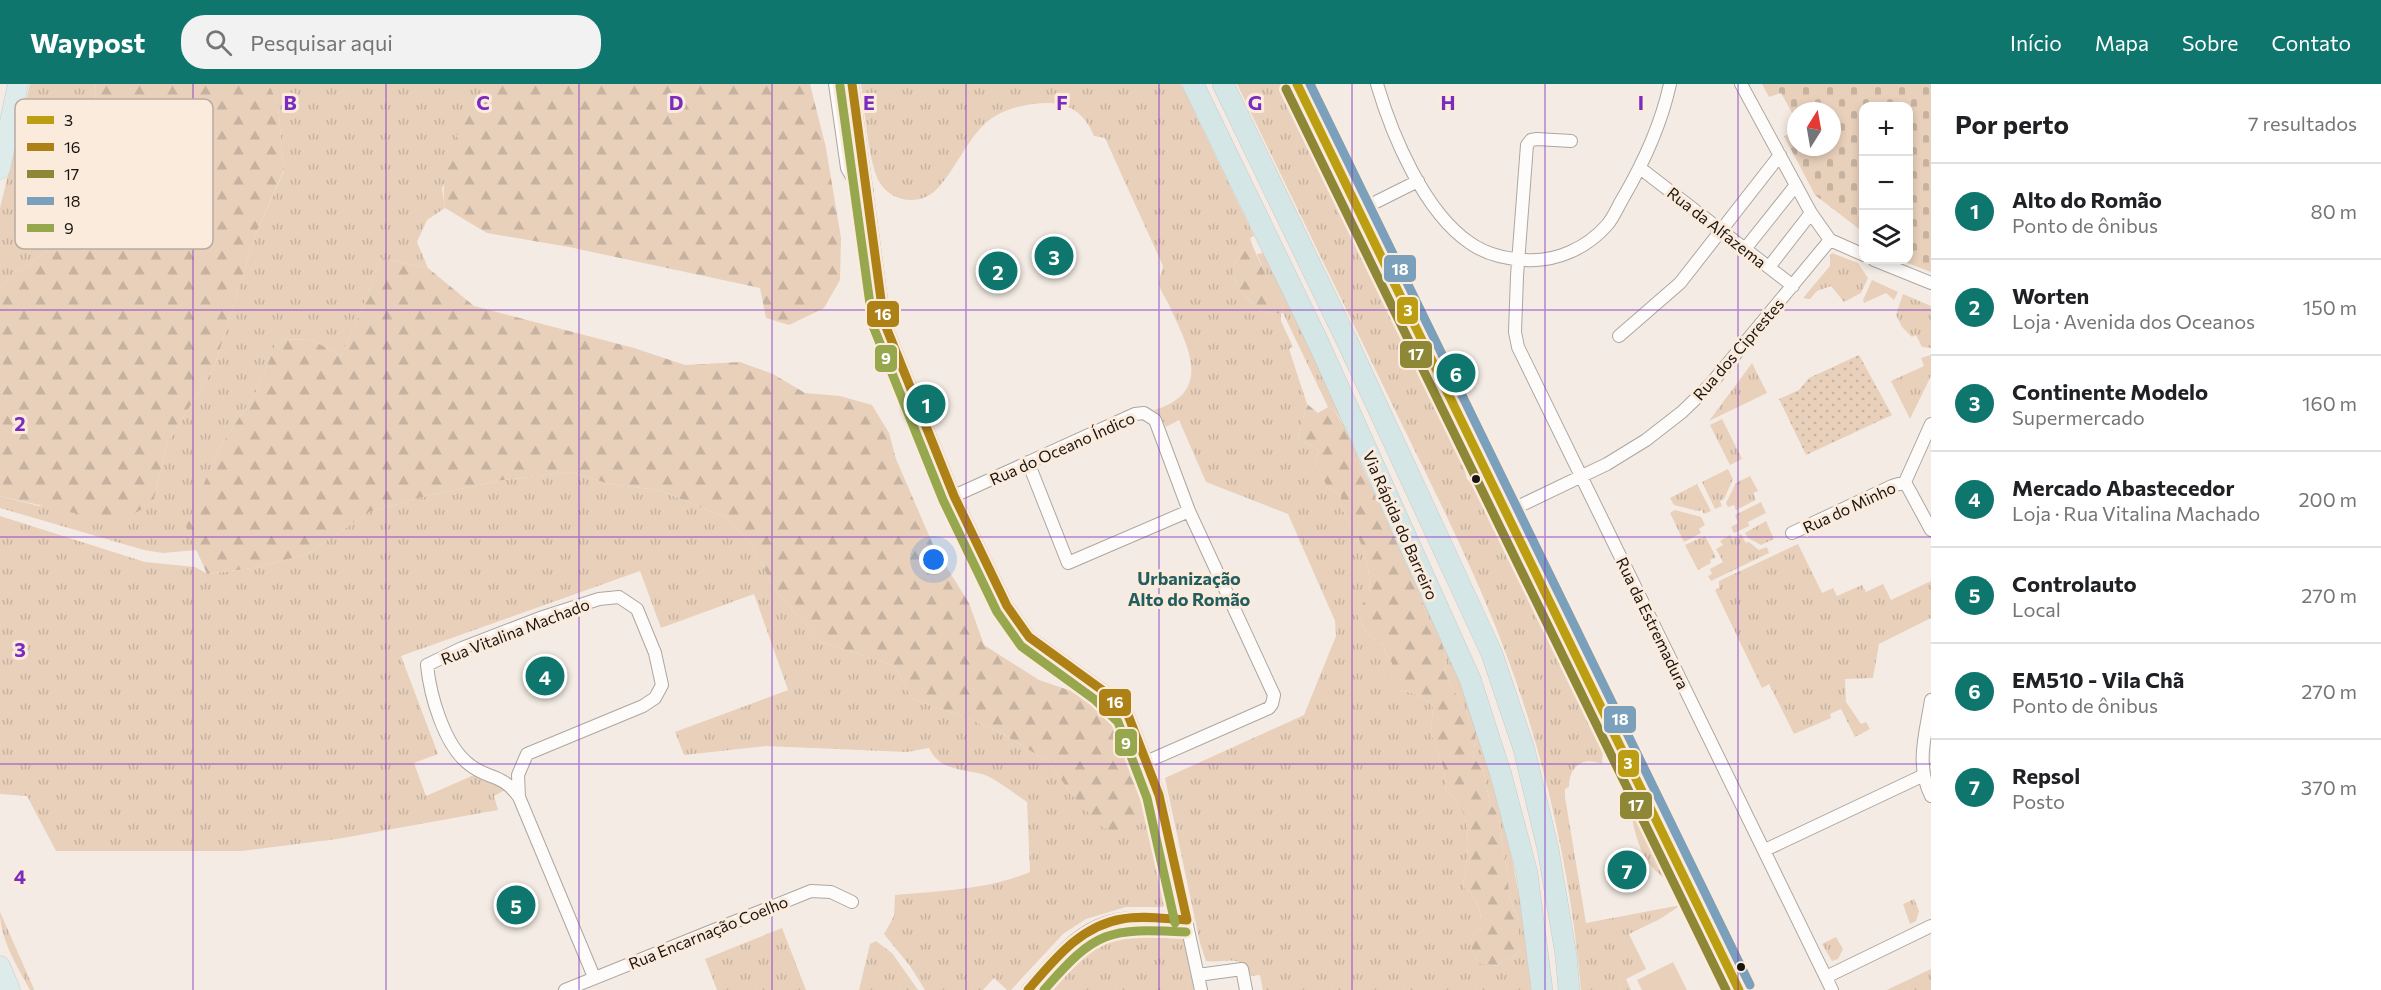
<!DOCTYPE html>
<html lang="pt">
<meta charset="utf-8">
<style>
:root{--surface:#fff;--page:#f2f2f2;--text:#202124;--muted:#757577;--line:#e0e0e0;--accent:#0f766e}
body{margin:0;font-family:Commissioner,sans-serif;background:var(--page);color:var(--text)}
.controls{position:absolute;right:18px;top:18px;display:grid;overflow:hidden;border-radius:12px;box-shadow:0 3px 9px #0003}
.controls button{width:54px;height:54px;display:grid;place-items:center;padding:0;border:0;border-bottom:2px solid var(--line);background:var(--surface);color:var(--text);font:30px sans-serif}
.compass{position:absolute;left:1787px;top:18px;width:54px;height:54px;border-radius:50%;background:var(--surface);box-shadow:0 3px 9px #0003;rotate:11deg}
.you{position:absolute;left:934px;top:476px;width:21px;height:21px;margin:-15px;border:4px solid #fff;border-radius:50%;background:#1a73e8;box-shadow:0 0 0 9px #1a73e833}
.badge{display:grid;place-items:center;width:39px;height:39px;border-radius:50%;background:var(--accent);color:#fff;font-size:20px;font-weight:700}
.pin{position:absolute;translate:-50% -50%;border:3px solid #fff;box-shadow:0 2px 6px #0006}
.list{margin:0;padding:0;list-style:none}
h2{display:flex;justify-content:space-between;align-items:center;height:78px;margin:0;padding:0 24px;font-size:26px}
h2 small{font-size:20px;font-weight:400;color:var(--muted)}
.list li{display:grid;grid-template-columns:39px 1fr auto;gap:18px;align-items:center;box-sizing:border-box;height:96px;padding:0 24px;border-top:2px solid var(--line)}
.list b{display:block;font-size:22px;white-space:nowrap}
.list p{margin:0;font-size:20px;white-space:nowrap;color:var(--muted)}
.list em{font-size:20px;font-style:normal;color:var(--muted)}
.icon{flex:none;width:33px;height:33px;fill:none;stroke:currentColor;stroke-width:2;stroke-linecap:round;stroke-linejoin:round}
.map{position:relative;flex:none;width:1931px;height:906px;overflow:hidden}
header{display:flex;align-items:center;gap:36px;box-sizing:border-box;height:84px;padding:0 30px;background:var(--accent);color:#fff}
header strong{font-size:28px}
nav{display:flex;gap:33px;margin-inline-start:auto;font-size:21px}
.search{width:420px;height:54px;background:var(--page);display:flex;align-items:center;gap:15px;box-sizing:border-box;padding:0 21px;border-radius:24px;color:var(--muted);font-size:22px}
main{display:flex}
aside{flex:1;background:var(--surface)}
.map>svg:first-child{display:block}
.grass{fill:url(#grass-tufts)}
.forest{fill:url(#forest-firs)}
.cemetery{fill:url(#cemetery-stones)}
.park{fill:url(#park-dots)}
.pitch{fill:#e8d0bb}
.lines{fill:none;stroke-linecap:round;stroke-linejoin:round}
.minor-casing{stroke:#aca6a0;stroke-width:14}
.secondary-casing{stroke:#aca6a0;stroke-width:20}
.primary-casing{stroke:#cdc9c6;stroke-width:21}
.trunk-casing{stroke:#cdc9c6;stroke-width:22}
.minor{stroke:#fdfcfb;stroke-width:12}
.secondary{stroke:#fdfcfb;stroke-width:18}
.primary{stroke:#deebeb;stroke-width:20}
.trunk{stroke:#d4e6e6;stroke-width:21}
.bus-1-casing{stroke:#fbebdd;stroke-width:14}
.bus-2-casing{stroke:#fbebdd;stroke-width:14}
.bus-3-casing{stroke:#fbebdd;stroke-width:14}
.bus-4-casing{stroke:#fbebdd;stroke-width:14}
.bus-5-casing{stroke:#fbebdd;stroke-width:14}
.bus-1{stroke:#bc9e12;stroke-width:9}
.bus-2{stroke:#ad8116;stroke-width:9}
.bus-3{stroke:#8e8735;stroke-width:9}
.bus-4{stroke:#7ba0bb;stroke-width:9}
.bus-5{stroke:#97a74e;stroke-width:9}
.grid{fill:none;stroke:#7b2cbf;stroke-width:1.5;stroke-opacity:0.55}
.bus-dot{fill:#1b1510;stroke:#fbebdd;stroke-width:2}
.labels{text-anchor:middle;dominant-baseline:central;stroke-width:6;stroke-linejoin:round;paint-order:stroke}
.street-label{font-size:16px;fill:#1b1510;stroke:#fbebdd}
.neighbourhood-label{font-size:18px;font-weight:bold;fill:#235e5f;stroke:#fbebdd}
.key{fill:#fbebdd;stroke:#b8aba0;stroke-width:1.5}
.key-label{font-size:16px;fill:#1b1510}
.grid-label{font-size:20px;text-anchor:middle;font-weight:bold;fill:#7b2cbf;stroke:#fbebdd;stroke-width:6;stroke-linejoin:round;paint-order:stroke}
.line-badge{stroke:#fbebdd;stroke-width:2}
.badge-label{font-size:16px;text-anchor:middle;font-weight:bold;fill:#fff}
</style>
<header>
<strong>Waypost</strong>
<div class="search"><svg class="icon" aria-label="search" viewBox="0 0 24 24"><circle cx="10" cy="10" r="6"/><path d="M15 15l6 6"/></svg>Pesquisar aqui</div>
<nav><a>Início</a><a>Mapa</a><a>Sobre</a><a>Contato</a></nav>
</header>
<main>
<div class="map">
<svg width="1931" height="906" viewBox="0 0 1931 906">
<defs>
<pattern id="grass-tufts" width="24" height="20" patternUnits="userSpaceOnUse" patternTransform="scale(1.5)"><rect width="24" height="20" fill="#e8d0bb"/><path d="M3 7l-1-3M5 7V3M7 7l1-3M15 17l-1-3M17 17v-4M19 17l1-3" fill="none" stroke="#c6b2a0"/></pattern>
<pattern id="forest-firs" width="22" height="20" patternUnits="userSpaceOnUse" patternTransform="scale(1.5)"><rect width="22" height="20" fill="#e8d0bb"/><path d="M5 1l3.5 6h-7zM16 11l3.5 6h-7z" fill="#c6b2a0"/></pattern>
<pattern id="cemetery-stones" width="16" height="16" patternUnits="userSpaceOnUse" patternTransform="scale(1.5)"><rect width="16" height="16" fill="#e8d0bb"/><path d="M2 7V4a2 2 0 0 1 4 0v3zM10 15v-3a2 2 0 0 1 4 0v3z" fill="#c6b2a0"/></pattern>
<pattern id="park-dots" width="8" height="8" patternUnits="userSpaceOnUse" patternTransform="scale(1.5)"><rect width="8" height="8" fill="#e8d0bb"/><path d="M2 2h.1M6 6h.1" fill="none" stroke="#c6b2a0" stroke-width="1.8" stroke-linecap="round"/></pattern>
</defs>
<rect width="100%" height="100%" fill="#f4ece4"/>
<path class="grass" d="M30,0H95C100,23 82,35 76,57C67,87 67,120 67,151L0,203V124Z
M269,0H486L466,34L442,105L445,124L427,136L417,158L428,184L381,174L364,220L341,272L312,256L278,255L256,308L218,366L187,443L197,466L163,469L144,466L0,424V412L39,422L153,419L167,359L214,284L256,149L284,87L278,21Z
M861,0H1181L1254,152L1250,154L1253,163L1251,166H1245C1219,191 1244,213 1265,230L1281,229V237L1293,263L1289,265L1307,320L1298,355L1319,366L1315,380L1328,404L1341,411C1340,427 1348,436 1356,449C1364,464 1372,491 1369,508C1367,515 1360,523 1357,529C1364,545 1368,554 1384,561L1385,569L1392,579L1389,594L1398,606L1417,610L1433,621L1431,649L1444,685L1446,707C1476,729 1468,769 1463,802C1477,815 1482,825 1481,844C1466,855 1470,865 1479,879L1498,882L1502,878L1516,872L1519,864V837L1509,812L1508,790L1501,754L1502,746L1496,728L1490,719L1483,685L1473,673L1476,648C1466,636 1470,633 1464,623C1456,607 1450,604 1444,584L1447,580L1441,555L1436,551L1424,524L1415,492L1407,483L1396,445L1357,373L1351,353L1343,343V338L1334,326L1328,323L1283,229L1281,208L1272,206L1257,170L1263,169L1274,188C1386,422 1510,641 1531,906H1263L1260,891L1251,892C1240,868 1225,880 1206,877L1200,859L1165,694L1304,631L1336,552L1335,537L1288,430L1206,398L1179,336L1166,343L1160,331L1154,326C1215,308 1187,261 1169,221C1166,215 1160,206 1159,200C1159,195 1162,187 1163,182L1105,54L1094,52C1086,32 1071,19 1049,19C1030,19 1009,23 992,34C967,52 957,85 936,106C929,113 919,116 911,116C898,116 886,109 880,99C869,83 864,22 861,0Z
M1237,0H1284L1455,351L1467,395L1488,419L1589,626L1603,664L1602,680C1583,672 1569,682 1569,703L1565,705V713L1586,839L1681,821L1660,835L1629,850L1646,885L1626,895L1631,906H1581C1571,791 1546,675 1505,567C1473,482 1431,400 1391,318C1340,212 1288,106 1237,0Z
M1832,169L1858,179L1868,194L1861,209L1844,218L1831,202L1817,207L1810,215L1803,214L1830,182V171Z
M1872,196L1898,208L1894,216L1886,209L1864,219L1863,216Z
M1903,210L1931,222V264L1922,263L1916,251L1912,253L1902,243L1896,231Z
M1931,271V292L1910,335L1891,297L1924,282L1921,274Z
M1752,279L1767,309L1709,337Z
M1722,335L1742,375L1730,381L1710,341Z
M1728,385L1733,395L1724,415L1720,417L1722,422L1715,425L1702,398Z
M572,388L609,400L659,406L727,434L750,459L777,509L821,558L895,582L912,615L968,634L1006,652L1049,678L1071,710L1143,722L1133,678L1147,708L1171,798L1172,814L1163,823H1126L1086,835L1063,850L1011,906H1007L994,894L983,906H925L910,882L884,850L894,832L895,811C940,807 987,806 1030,788L1027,718C1016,711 994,693 982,690C961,685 939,686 929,664L907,668L766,662L684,671L675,648L788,606L754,510L661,544L640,487L401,572L438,670L414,679L426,712L474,691L488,693L505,706L494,712L498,726L337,755L242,767H56L27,712L0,710V432L145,478L195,483L208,490L259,483L307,470L369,428L422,413L503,396Z
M1750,392L1758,407L1753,409L1756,416L1736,426L1734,421L1728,423L1726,419L1736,399Z
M1697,400L1711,427L1704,430L1702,426L1698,427L1674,421L1670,414Z
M1761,418L1766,429L1748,438L1749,442L1734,449L1731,443L1738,439L1735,431Z
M1675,426L1701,433L1705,441L1699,445L1701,449L1684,458L1670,429Z
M1766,437L1774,455L1761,461L1748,454L1745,449Z
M1741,450L1746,459L1749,458L1759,466L1767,463L1769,469L1711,497L1708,492L1712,490L1710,485L1723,478L1716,465L1723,461L1720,457L1730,451L1733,455Z
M1705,452L1716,473L1710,476L1711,479L1698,486L1685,461Z
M1798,460L1822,509L1833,504L1837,512L1862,501L1866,508L1883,500L1891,516L1931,497V534L1879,560L1873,594L1845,595L1846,618L1861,640L1866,638L1870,645L1855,653L1841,625L1830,630L1831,634L1794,650L1769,600L1762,604L1715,506L1719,504V497Z
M1627,701L1674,801C1634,777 1634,743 1627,701Z
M1914,815L1919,827L1916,837L1910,840L1903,820Z
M0,828L34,905V906H30C17,882 0,855 0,828Z
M782,844L806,906H717L705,875Z
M1127,845L1152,846L1183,854L1194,906H1043L1090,859L1104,851Z
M1836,853L1843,865L1838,875L1832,877L1822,860Z
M876,857L892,869L918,906H859L870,860Z
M1931,885V906H1887L1893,903Z"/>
<path class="forest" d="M95,0H269L278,21L284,86L256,149L214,284L167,359L153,419L117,439L0,412V203L67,151C67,120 67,87 76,57C82,35 100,23 95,0Z
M486,0H810L826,64L841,154L840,196L824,224L789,241L766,234L760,204L569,163L487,149L445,124C438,76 462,40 486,0Z
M1253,163L1272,205L1281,208L1283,229L1265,230C1244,213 1219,191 1245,166H1251Z
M381,174L428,184L474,222L634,264L685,281L740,278L773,290L805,309L840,312L872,321L889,349L896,375L934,463L969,519L984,561L1039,596L1080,610L1114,640L1133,678L1143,722L1129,752L1103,744L1071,710L1049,678L1006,652L968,634L912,615L895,582L821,558L777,509L750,459L727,434L659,406L609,400L572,388L503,396L422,413L369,428L307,470L259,483L207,490L186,443L218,366L256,308L278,255L312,256L341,272L364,220Z
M1307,320L1318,329L1328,323L1334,326L1351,353L1357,373L1373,407L1384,423L1407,483L1415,491L1424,524L1436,551L1441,555L1447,580L1444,584C1450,604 1456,607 1464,623C1470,633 1466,636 1476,648L1473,673L1483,685L1490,719L1496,728L1502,746L1501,754L1508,790L1509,812L1519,837V864L1516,872L1502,878L1498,882L1479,879C1470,865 1466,855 1481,844C1482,825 1477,815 1463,802C1468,769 1476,729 1446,707L1444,685L1431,649L1433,621L1417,610L1398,606L1388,594L1392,579L1385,569L1384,561C1368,554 1363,544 1357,528C1360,522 1367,515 1369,508C1372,491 1364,464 1356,449C1348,436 1340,427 1341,411L1328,404L1315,380L1319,366L1298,355Z"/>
<path class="cemetery" d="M1762,0H1931V188L1900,176H1908V22H1864L1863,148L1815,111L1784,52L1796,47V63H1832V27H1796V36L1781,9L1769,13Z"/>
<path class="park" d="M1859,271L1892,331L1806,371L1779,315L1799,306L1809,294Z"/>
<path class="pitch" d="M1673,878L1687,906H1642L1637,896Z"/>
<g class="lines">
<defs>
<path id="minor" d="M835,0L847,84L855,98L867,107
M852,0L884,238L954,412L1007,522L1029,553L1102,606L1128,631L1159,711L1201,906
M1377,0C1392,51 1424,128 1470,159C1487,171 1506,175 1526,176C1556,178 1587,164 1607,141C1614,133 1618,122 1623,114C1644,78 1661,41 1670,0
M1741,0L1811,129L1830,156L1864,171
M1571,57L1537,55L1531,56L1527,61L1517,192L1515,248L1518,263L1832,906
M1640,84L1793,202
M1360,126L1418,97
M1745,165L1796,101
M1874,176L1931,199
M1769,183L1811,129
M1619,252L1680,199L1780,71
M1931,340L1905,398L1931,446
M1028,378L1068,479L1189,427
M954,412L1135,330L1144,329L1155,336L1189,427L1274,611L1272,620L1269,624L1146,678
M1507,428L1607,380L1646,356L1682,328L1710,301L1830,156
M1792,449L1892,402L1905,398
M1931,616C1926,649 1915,680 1931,712
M519,713L518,691L527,670L643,622L655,614L662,601L655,569L637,525L619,513L599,515L540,534L462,564L427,581C430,611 444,662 470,681C489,696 502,689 519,713L594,893
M1765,766L1922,692
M1198,891L1242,885L1246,906
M1826,893L1931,842
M565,906L811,807L831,808L852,818
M1028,906C1055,876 1079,841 1122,835C1143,832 1166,835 1187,836"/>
<path id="secondary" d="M1297,0L1559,534L1693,815L1739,906"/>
<path id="primary" d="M0,85L18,0
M0,882L10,906"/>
<path id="trunk" d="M1193,0L1318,258L1470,595L1501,691L1527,789L1542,906
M1223,0L1348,259L1492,570L1524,665L1548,765L1566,871L1569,906"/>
</defs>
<use href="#minor" class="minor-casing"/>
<use href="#secondary" class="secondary-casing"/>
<use href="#primary" class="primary-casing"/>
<use href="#trunk" class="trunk-casing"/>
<use href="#minor" class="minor"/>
<use href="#secondary" class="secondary"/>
<use href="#primary" class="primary"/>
<use href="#trunk" class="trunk"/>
<defs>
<path id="bus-1" d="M1297,0L1739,906"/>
<path id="bus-2" d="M852,0L884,238L954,412L1007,522L1029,553L1102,606L1128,631L1159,711L1187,836
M1028,906C1054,876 1080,842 1122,835C1143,831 1166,835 1187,836"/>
<path id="bus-3" d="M1286,5L1726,906"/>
<path id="bus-4" d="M1310,0L1750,901"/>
<path id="bus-5" d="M840,2L873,242L943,416L997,528L1021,562L1094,615L1118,638L1147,714L1175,839
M1044,906C1096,846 1108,844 1186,848"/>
</defs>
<use href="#bus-1" class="bus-1-casing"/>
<use href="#bus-2" class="bus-2-casing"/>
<use href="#bus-3" class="bus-3-casing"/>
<use href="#bus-4" class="bus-4-casing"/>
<use href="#bus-5" class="bus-5-casing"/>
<use href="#bus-1" class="bus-1"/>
<use href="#bus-2" class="bus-2"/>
<use href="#bus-3" class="bus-3"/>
<use href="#bus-4" class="bus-4"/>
<use href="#bus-5" class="bus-5"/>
</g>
<path class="grid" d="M193,0V906M386,0V906M579,0V906M772,0V906M966,0V906M1159,0V906M1352,0V906M1545,0V906M1738,0V906M0,226H1931M0,453H1931M0,680H1931"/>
<g class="bus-dot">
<circle cx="1476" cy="395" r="5"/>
<circle cx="1741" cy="883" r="5"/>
</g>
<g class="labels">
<g class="street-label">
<text transform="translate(1717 143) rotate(38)">Rua da Alfazema</text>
<text transform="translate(1738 265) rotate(-49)">Rua dos Ciprestes</text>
<text transform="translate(1062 364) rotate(-24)">Rua do Oceano Índico</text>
<text transform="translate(1849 423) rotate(-25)">Rua do Minho</text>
<text transform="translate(1401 441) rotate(66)">Via Rápida do Barreiro</text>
<text transform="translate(1653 539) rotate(64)">Rua da Estremadura</text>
<text transform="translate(515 547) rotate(-21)">Rua Vitalina Machado</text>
<text transform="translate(708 848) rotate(-22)">Rua Encarnação Coelho</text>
</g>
<g class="neighbourhood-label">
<text x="1189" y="494">Urbanização<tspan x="1189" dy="21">Alto do Romão</tspan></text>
</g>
</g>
<rect x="15" y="15" width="198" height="150" rx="9" class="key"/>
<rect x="27" y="32" width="27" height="8" fill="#bc9e12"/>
<rect x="27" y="59" width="27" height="8" fill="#ad8116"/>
<rect x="27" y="86" width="27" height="8" fill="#8e8735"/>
<rect x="27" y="113" width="27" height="8" fill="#7ba0bb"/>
<rect x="27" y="140" width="27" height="8" fill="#97a74e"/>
<g class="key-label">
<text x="64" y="42">3</text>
<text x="64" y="69">16</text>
<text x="64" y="96">17</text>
<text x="64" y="123">18</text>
<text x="64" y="150">9</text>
</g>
<g class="grid-label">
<text x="290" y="26">B</text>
<text x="483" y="26">C</text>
<text x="676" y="26">D</text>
<text x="869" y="26">E</text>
<text x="1062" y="26">F</text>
<text x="1255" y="26">G</text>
<text x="1448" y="26">H</text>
<text x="1641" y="26">I</text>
<text x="20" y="347">2</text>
<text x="20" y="573">3</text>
<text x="20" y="800">4</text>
</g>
<g class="line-badge">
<rect x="1383" y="170" width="34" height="29" rx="6" fill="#7ba0bb"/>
<rect x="1396" y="212" width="23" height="29" rx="6" fill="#bc9e12"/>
<rect x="866" y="216" width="34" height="28" rx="6" fill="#ad8116"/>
<rect x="1399" y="256" width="34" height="29" rx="6" fill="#8e8735"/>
<rect x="874" y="260" width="24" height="29" rx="6" fill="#97a74e"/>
<rect x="1098" y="604" width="34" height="29" rx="6" fill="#ad8116"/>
<rect x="1603" y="621" width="34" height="29" rx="6" fill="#7ba0bb"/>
<rect x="1114" y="644" width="24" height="29" rx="6" fill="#97a74e"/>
<rect x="1617" y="665" width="23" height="29" rx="6" fill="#bc9e12"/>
<rect x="1619" y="707" width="34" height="29" rx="6" fill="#8e8735"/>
</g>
<g class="badge-label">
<text x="1400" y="191">18</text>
<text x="1408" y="232">3</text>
<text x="883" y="236">16</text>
<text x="1416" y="276">17</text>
<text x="886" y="280">9</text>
<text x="1115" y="624">16</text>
<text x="1620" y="641">18</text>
<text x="1126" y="665">9</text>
<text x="1628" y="685">3</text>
<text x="1636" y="727">17</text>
</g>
</svg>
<div class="controls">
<button>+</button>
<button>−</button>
<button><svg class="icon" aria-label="layers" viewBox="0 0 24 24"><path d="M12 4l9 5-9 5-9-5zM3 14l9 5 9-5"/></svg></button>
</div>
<svg class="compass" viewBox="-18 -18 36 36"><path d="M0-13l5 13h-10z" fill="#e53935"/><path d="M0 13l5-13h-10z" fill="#757577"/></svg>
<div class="you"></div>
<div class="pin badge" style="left:926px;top:320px">1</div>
<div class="pin badge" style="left:998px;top:187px">2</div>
<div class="pin badge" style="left:1054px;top:172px">3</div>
<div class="pin badge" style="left:545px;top:592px">4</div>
<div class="pin badge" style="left:516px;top:821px">5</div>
<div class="pin badge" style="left:1456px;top:289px">6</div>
<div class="pin badge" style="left:1627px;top:786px">7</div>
</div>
<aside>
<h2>Por perto<small>7 resultados</small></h2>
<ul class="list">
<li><span class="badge">1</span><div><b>Alto do Romão</b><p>Ponto de ônibus</p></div><em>80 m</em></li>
<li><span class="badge">2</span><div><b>Worten</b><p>Loja · Avenida dos Oceanos</p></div><em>150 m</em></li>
<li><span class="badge">3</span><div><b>Continente Modelo</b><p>Supermercado</p></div><em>160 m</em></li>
<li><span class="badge">4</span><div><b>Mercado Abastecedor</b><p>Loja · Rua Vitalina Machado</p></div><em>200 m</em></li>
<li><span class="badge">5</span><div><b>Controlauto</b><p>Local</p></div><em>270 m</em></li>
<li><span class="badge">6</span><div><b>EM510 - Vila Chã</b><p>Ponto de ônibus</p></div><em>270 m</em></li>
<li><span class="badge">7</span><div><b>Repsol</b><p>Posto</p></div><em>370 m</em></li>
</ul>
</aside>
</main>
